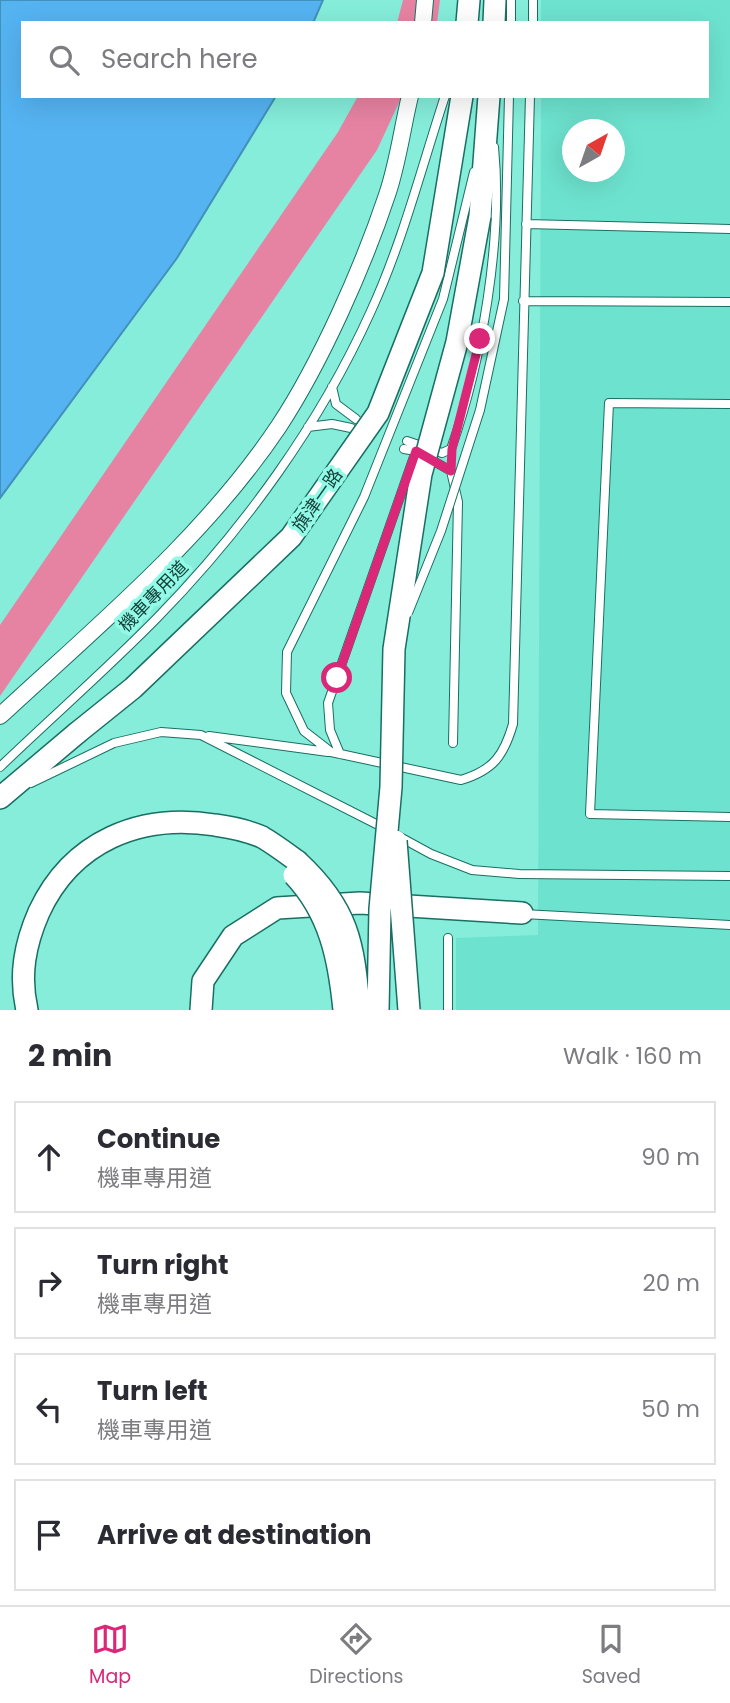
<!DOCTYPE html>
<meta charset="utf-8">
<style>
:root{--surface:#fff;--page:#f7f7f7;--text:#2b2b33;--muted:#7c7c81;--line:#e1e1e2;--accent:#db2777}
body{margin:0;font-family:Poppins,"Noto Sans TC",sans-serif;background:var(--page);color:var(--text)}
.compass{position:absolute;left:562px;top:119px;width:63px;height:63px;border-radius:50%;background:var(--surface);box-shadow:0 7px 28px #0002;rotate:40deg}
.stop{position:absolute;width:21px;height:21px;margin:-16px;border:5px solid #db2777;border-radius:50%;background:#fff}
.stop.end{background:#db2777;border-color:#fff;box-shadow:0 2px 7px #0008}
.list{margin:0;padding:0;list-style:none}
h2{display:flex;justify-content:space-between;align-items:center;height:91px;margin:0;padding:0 28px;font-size:30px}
h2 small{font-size:23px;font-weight:400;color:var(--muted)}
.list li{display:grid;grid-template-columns:46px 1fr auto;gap:21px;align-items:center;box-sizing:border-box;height:112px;margin:0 14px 14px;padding:0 14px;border:2px solid var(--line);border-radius:0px}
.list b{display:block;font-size:26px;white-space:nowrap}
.list p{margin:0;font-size:23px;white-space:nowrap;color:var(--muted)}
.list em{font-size:23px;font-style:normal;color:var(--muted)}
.icon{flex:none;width:38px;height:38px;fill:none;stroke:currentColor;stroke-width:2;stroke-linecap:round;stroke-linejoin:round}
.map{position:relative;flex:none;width:730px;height:1010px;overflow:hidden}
.search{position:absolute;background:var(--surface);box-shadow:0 7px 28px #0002;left:21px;right:21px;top:21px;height:77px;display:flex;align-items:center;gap:18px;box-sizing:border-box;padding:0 24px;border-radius:0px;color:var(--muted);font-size:26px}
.sheet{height:595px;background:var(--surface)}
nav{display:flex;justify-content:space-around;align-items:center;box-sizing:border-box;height:98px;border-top:2px solid var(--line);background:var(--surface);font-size:19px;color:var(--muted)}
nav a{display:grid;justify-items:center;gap:4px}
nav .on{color:var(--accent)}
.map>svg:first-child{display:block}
.built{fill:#6de3cf;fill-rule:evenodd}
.forest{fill:#e783a2}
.water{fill:#55b3f1;stroke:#4291ba;stroke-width:2}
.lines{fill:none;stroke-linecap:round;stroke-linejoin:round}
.lane-casing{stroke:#196f63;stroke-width:10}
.street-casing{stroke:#196f63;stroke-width:18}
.secondary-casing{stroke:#196f63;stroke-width:24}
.lane{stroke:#fff;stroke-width:8}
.street{stroke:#fff;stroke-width:16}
.secondary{stroke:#fff;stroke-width:21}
.lane-bridge-casing{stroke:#196f63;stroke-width:10;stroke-linecap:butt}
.secondary-bridge-casing{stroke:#196f63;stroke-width:24;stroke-linecap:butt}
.lane-bridge{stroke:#fff;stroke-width:8}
.secondary-bridge{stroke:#fff;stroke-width:21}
.route{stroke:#db2777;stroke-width:9}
.labels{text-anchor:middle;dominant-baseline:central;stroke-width:7;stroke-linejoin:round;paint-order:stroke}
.street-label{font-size:18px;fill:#15423a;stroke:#93fae7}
</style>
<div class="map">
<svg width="730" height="1010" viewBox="0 0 730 1010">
<rect width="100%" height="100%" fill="#85edda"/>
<path class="built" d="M541,0H730V1010H456V938L538,935L541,96H707V23H541ZM572,130H614V172H572Z"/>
<path class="forest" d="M403,0H440L437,23H397Z
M358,96H402L377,150L0,696V625L338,132Z"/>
<path class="water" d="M0,0H323L313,23H23V96H276L177,258L0,498Z"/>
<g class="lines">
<defs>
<path id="lane" d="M511,23V0
M533,23V0
M474,172L443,299L364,497L287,652L286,693L304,731L331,752L461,780C494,770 504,755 513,724L530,96
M526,224L730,229
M523,301L730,302
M332,387L336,404L356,419
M730,404L609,403L590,814L730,817
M308,427L332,424L351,428
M407,441L442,453L451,449C482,361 503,240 494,147
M404,449L416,451L451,471L458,502L453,743
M209,736L328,752
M340,754L330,730L328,703L416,451
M0,767C52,717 107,669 157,618C244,529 320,424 371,311C403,241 421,169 445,96
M31,783L114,743L161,732L201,735L384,828
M398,836L431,854L472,870L519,874L730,876
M523,914L730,925
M448,1010V938"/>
<path id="street" d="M423,23L425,0
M0,716C97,626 205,537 279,426C321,362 363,267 387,195C398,163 402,129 410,96"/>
<path id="secondary" d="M467,23L469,0
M494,23L495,0
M480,216L489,96
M0,798L77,733
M27,1010C19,975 25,944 39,912C72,841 140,813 215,825C230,827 248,831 262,837C274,844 286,853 297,861
M201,1010L203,981L233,936L277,908L360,903L522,913"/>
</defs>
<use href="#lane" class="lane-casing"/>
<use href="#street" class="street-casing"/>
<use href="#secondary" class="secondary-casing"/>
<use href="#lane" class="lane"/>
<use href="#street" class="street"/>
<use href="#secondary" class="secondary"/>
<defs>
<path id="lane-bridge" d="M408,613L441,531L480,410L504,299L509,96"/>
<path id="secondary-bridge" d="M77,733L133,688L291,537L378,413L433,273L462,96
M396,841L409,1010
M297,861C348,908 354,943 359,1010
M294,875C330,913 339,959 344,1010
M378,1010L380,909L391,787L394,649L421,474L457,342L480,216"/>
</defs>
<use href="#lane-bridge" class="lane-bridge-casing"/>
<use href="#secondary-bridge" class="secondary-bridge-casing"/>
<use href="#lane-bridge" class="lane-bridge"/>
<use href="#secondary-bridge" class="secondary-bridge"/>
</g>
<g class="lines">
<path class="route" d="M337,678L416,451L451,471L452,449L480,339"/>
</g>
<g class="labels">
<g class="street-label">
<text transform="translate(317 500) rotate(-55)">旗津一路</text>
<text transform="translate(153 596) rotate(-46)">機車專用道</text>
</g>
</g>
</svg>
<svg class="compass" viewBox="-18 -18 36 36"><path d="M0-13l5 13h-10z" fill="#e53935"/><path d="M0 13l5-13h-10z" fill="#7c7c81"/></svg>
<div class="stop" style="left:337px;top:678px"></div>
<div class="stop end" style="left:480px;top:339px"></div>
<div class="search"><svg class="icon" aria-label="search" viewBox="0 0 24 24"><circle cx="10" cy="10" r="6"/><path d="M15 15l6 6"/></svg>Search here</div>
</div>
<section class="sheet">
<h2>2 min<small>Walk · 160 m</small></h2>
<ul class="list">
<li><svg class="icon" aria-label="ahead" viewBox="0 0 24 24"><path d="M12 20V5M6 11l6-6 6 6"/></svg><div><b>Continue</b><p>機車專用道</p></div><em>90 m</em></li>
<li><svg class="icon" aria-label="right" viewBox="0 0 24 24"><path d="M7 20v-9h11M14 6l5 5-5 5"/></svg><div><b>Turn right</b><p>機車專用道</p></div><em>20 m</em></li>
<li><svg class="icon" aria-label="left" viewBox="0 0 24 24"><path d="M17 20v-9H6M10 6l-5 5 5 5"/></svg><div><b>Turn left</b><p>機車專用道</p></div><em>50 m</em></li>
<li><svg class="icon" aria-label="arrive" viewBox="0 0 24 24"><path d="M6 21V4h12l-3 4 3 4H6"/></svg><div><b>Arrive at destination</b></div></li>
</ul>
</section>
<nav>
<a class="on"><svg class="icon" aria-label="map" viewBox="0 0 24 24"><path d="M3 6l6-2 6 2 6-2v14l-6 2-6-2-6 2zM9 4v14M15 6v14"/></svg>Map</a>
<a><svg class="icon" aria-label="directions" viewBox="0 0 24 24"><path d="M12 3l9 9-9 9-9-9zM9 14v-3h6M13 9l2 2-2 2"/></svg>Directions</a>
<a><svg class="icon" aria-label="saved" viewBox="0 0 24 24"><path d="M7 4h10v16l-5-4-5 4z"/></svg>Saved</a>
</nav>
